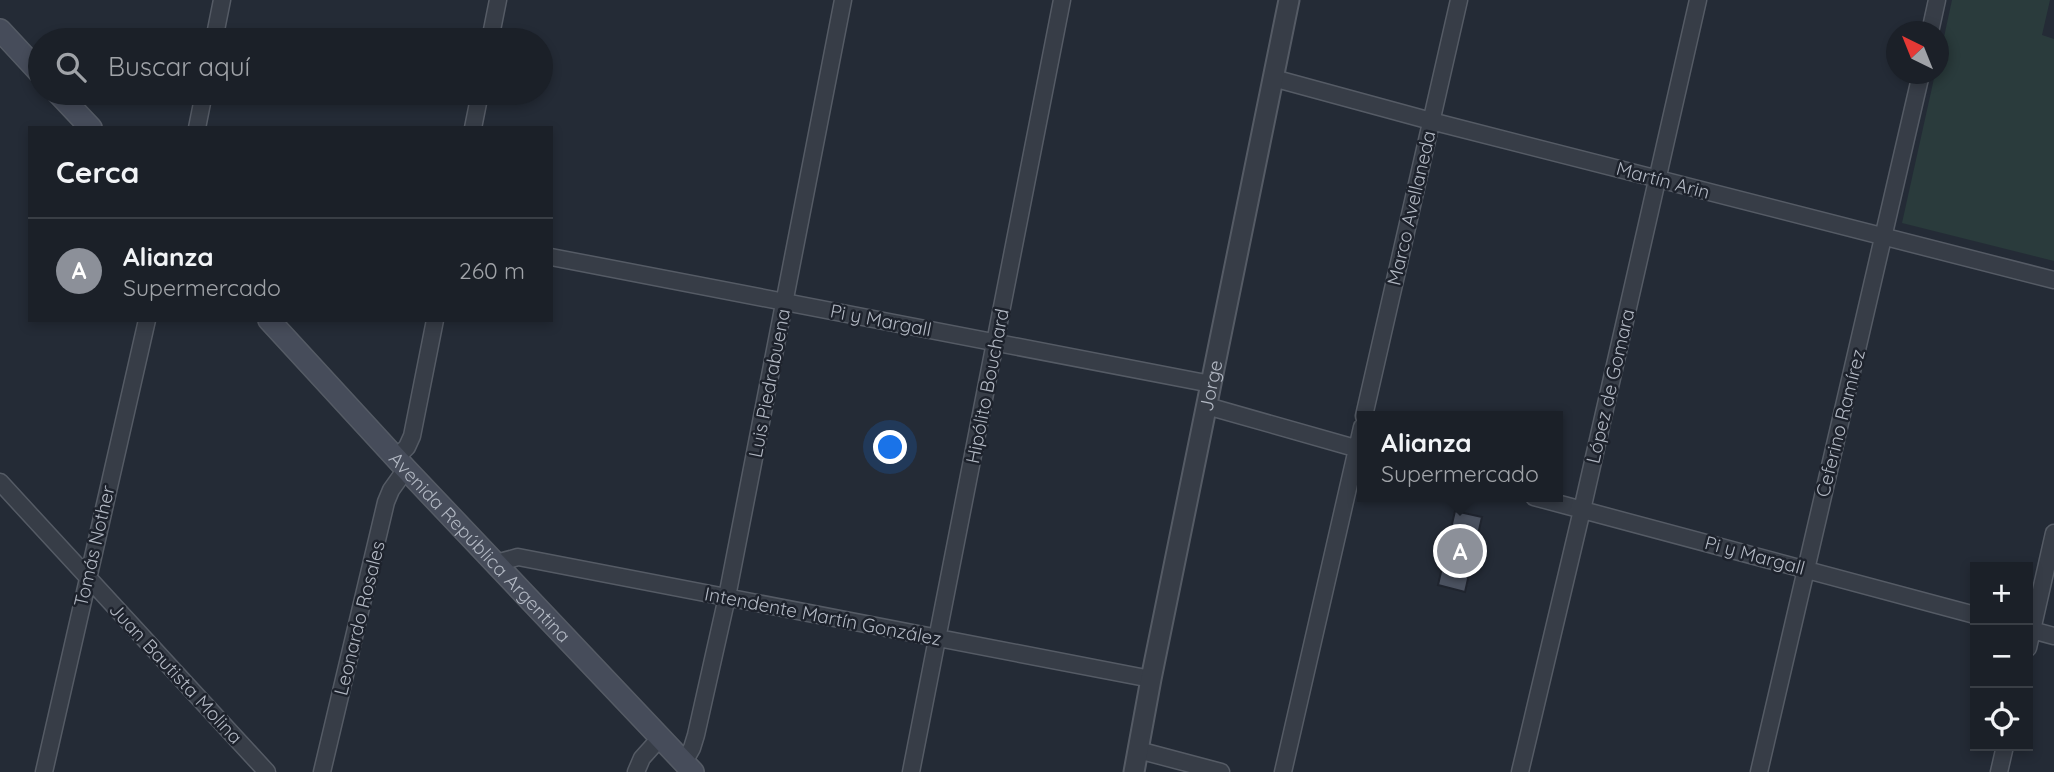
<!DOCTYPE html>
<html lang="es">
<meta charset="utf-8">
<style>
:root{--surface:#1b2028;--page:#282d34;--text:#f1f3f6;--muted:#a0a3a8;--line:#393e45;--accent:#8c9099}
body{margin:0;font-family:Quicksand,sans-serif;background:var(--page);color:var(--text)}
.controls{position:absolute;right:21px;bottom:21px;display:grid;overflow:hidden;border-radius:0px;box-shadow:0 4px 10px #0003}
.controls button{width:63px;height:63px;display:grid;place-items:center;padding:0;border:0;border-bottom:2px solid var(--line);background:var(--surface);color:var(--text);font:35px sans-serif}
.compass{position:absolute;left:1886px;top:21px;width:63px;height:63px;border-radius:50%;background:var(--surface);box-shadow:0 4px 10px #0003;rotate:317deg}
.you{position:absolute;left:891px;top:448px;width:24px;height:24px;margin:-18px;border:5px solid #fff;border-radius:50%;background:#1a73e8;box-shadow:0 0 0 10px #1a73e833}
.badge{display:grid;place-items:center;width:46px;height:46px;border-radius:50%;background:var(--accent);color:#fff;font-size:23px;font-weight:700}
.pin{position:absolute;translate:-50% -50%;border:4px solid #fff;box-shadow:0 2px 7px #0006}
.popup{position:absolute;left:1357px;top:411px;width:206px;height:91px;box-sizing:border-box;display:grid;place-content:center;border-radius:0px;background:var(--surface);filter:drop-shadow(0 2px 5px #0005);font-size:23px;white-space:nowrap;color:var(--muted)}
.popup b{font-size:26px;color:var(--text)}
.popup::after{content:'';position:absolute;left:50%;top:100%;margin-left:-14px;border:14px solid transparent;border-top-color:var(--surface)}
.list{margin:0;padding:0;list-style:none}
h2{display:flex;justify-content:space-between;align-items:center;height:91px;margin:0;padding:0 28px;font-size:30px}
h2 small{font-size:23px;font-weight:400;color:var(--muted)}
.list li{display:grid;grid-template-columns:46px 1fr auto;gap:21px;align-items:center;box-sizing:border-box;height:105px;padding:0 28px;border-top:2px solid var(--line)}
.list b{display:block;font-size:26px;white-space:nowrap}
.list p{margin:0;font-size:23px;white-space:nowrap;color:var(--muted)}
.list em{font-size:23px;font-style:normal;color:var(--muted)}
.icon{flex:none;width:38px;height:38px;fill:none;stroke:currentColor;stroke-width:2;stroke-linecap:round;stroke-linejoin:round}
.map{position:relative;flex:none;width:2054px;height:772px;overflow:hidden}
.search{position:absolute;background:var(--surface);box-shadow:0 4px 10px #0003;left:28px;top:28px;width:525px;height:77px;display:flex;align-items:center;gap:18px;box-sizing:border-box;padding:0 24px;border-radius:38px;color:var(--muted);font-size:26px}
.panel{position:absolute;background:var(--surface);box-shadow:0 4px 10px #0003;left:28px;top:126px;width:525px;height:196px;border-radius:0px}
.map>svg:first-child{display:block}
.green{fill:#2a3b3c}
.building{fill:#4b5260;stroke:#1f242e;stroke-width:2}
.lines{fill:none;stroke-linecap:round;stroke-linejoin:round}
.minor-casing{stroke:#555b65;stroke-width:19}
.tertiary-casing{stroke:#555b65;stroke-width:23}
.secondary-casing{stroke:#555b65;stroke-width:24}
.minor{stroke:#373d47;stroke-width:16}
.tertiary{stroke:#373d47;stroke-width:19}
.secondary{stroke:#464c5a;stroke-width:21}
.labels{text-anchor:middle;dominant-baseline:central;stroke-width:5;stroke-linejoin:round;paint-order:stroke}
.street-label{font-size:19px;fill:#b2b8c3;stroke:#1d222c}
</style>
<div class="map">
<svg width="2054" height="772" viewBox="0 0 2054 772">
<rect width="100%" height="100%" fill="#242b36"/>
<path class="green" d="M1952,0H2050L2042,35L2054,39V261L1902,223L1935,74H1938L1939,60Z"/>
<path class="building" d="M1455,511L1482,517L1465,592L1438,585Z"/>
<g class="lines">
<defs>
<path id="minor" d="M1930,32L1937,0
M214,40L222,0
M490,40L498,0
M1273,78L1431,121L2054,280
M197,128L204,93
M473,128L480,93
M551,257L1211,384
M1207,406L1362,450
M1364,416L1459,0
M396,458L407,447L412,436L435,320
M0,482L267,772
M1534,497L1975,615
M496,563L518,557L1151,679
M2028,629L2054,636
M2028,648L2054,533
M1138,750L1221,772
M684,762L692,748L696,735L727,597L843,0
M44,772L147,320
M322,772L386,502L391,490L406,469
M636,772L642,758L660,738
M911,772L1062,0
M1283,772L1362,427
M1520,772L1582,510L1698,0
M1759,772L1921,74
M1999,772L2005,746"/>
<g id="tertiary">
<path id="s1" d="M1134,772L1151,679L1289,0"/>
</g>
<g id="secondary">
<path d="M0,30L40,73"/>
<path d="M58,93L91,128"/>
<path id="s2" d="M269,320L406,469L693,772"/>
</g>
</defs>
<use href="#minor" class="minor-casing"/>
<use href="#tertiary" class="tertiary-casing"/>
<use href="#secondary" class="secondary-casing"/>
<use href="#minor" class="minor"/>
<use href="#tertiary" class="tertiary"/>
<use href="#secondary" class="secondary"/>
</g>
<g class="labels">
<g class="street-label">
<text transform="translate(1663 180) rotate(15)">Martín Arin</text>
<text transform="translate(1411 208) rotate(-77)">Marco Avellaneda</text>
<text transform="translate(881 320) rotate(11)">Pi y Margall</text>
<text transform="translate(769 383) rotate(-79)">Luis Piedrabuena</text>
<text transform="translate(987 386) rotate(-79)">Hipólito Bouchard</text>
<text stroke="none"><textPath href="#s1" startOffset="394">Jorge</textPath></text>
<text transform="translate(1610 386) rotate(-77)">López de Gomara</text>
<text transform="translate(1840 423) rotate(-76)">Ceferino Ramírez</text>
<text transform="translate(94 546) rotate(-77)">Tomás Nother</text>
<text stroke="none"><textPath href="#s2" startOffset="310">Avenida República Argentina</textPath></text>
<text transform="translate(1755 555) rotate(15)">Pi y Margall</text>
<text transform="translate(823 616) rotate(11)">Intendente Martín González</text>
<text transform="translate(359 618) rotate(-76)">Leonardo Rosales</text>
<text transform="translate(176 673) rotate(47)">Juan Bautista Molina</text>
</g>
</g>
</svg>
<div class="controls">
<button>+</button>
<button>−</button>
<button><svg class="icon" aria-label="locate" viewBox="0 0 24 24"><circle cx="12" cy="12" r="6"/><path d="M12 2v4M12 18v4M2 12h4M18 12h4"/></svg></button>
</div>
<svg class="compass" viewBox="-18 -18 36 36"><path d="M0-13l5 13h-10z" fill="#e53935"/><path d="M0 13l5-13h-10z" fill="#a0a3a8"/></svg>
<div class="you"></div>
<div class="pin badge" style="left:1460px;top:551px">A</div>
<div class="popup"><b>Alianza</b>Supermercado</div>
<div class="search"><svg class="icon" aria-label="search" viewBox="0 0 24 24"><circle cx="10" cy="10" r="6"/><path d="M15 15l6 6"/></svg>Buscar aquí</div>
<section class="panel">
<h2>Cerca<small></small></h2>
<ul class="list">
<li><span class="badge">A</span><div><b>Alianza</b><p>Supermercado</p></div><em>260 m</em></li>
</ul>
</section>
</div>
